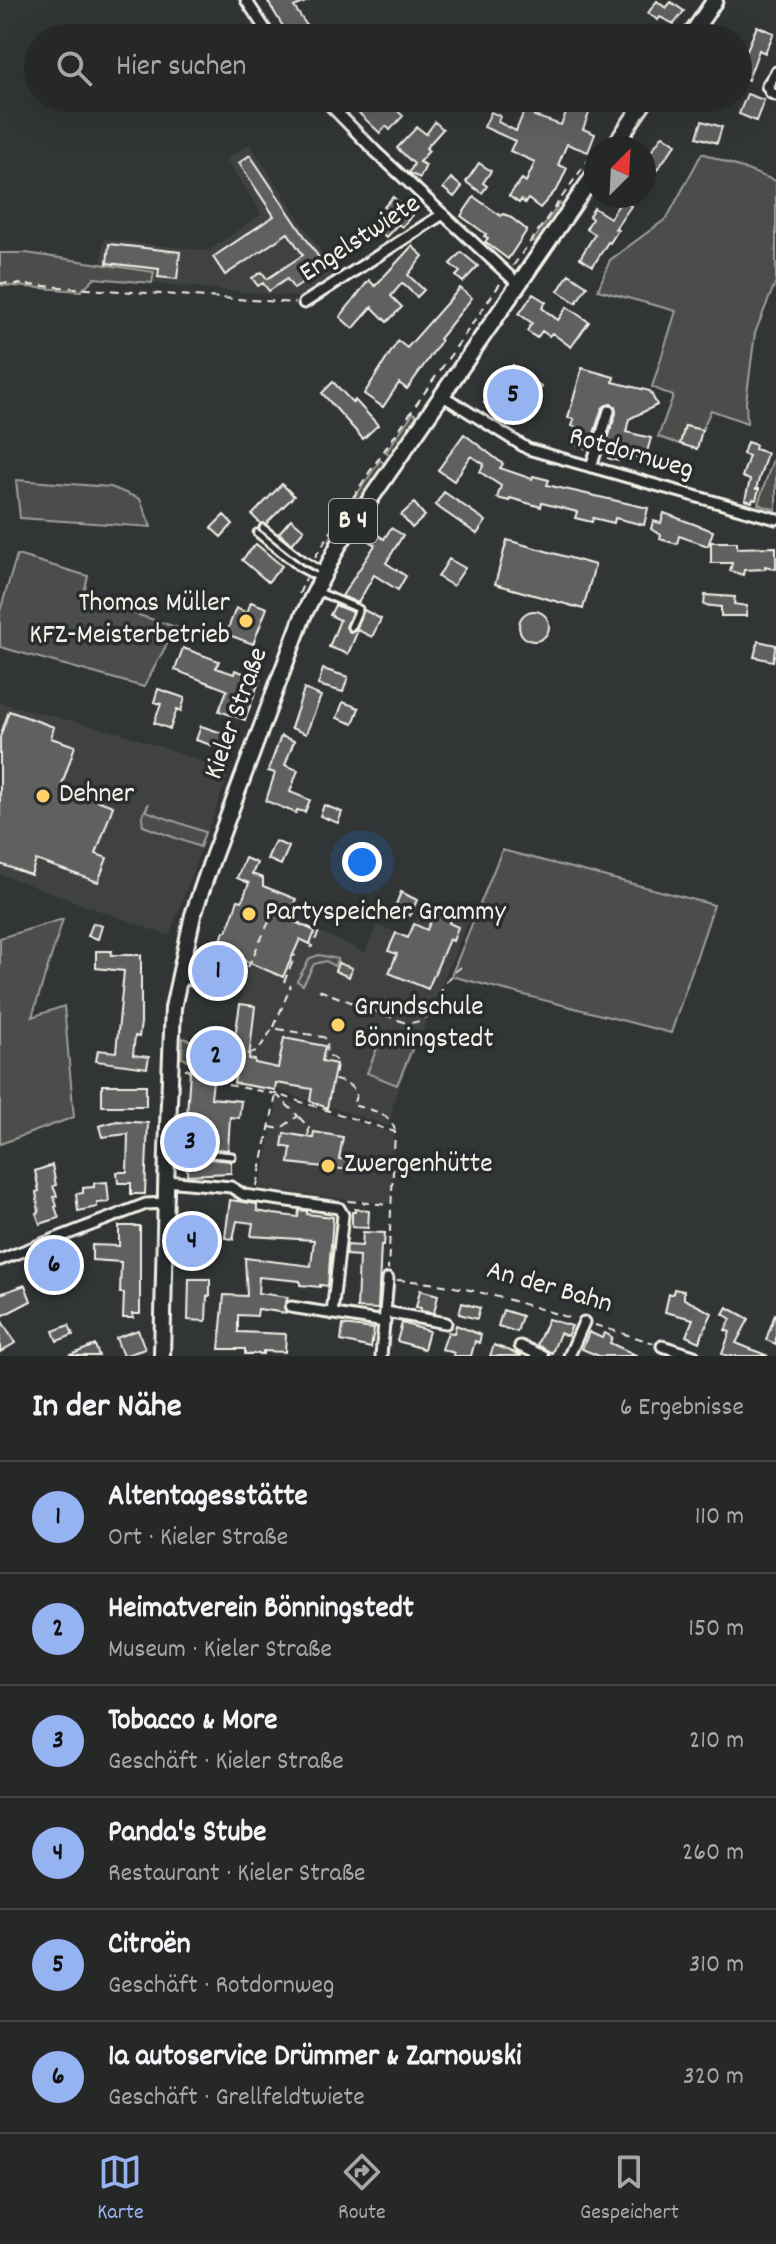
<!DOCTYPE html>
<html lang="de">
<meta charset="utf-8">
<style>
:root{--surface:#262828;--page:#2e3030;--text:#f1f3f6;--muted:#a4a6a8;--line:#424445;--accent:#95b2f1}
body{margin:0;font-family:Dekko,sans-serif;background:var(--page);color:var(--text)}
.compass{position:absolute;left:584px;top:136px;width:72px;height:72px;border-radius:50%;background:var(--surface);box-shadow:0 8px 32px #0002;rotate:24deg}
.you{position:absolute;left:362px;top:862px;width:28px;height:28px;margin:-20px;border:6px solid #fff;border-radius:50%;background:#1a73e8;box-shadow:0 0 0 12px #1a73e833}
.badge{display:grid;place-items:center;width:52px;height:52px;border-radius:50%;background:var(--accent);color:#111;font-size:26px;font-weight:700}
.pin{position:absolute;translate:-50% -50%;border:4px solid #fff;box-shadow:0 2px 8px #0006}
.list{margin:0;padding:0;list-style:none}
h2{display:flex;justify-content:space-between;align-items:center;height:104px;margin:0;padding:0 32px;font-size:34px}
h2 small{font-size:26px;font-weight:400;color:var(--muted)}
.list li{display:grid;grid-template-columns:52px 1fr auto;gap:24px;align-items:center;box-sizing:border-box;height:112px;padding:0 32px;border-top:2px solid var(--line)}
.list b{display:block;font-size:30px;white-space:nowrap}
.list p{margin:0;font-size:26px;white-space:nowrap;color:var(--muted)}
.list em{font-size:26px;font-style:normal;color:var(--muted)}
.icon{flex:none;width:44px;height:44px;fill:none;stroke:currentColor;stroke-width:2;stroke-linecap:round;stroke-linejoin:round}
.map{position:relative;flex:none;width:776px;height:1356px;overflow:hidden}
.search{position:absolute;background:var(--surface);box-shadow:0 8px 32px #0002;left:24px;right:24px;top:24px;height:88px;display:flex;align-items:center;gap:20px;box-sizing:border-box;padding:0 28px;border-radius:44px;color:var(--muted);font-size:30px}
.sheet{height:776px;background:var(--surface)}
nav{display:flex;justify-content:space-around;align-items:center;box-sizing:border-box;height:112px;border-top:2px solid var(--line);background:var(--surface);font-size:22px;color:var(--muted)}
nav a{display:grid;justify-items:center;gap:4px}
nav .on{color:var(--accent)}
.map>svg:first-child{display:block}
.built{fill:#404242}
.green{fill:#4b4d4c;stroke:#a09f9a;stroke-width:2}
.building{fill:#5f605f;stroke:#f4f1e8;stroke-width:2}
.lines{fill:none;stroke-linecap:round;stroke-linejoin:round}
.service-casing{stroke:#f4f1e8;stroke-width:11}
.minor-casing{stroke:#f4f1e8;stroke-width:15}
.primary-casing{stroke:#f4f1e8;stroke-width:20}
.path{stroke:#f4f1e8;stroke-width:2;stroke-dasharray:8 6;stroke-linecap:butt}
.service{stroke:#2a2d2e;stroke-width:5}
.minor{stroke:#2a2d2e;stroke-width:9}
.primary{stroke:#2a2d2e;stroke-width:14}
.poi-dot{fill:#ffd166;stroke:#2a2d2e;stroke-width:3}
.labels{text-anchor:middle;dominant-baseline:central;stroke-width:7;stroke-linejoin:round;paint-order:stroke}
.shield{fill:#2a2d2e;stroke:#b7b6b0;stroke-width:2}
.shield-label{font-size:26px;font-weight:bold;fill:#f4f1e8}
.street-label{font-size:28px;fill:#f4f1e8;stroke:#2a2d2e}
.poi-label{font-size:28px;fill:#f4f1e8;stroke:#2a2d2e;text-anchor:start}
</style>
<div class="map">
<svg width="776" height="1356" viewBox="0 0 776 1356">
<rect width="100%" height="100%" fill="#323535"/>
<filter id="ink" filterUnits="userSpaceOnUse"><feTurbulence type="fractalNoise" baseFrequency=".0125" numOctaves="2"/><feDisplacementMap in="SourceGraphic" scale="16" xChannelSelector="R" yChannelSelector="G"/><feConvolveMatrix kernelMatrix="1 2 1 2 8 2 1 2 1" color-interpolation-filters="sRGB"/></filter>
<g filter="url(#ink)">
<path class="built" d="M250,144L338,277L307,298L152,283L154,273L101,264L104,239L208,251L262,214L226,159Z
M0,703L121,733L230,771L169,936L0,874Z
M425,898L470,917L396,1093L389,1126L275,1090L234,1083L236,1071L225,1070L228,1050L250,1052L255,1006L240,1004L248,964L274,910L365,953L377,925L408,937Z
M278,1098L393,1133L391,1196L388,1204L260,1189Z"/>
<path class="green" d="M702,153L776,181V281L755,333L746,402L747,423L711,410L702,430L685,426L680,444L658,437L673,396L652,387L676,311L598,290L610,260L667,218Z
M560,203L565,206L538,244L533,241Z
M0,253H26L154,272L152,283L94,278L81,291L0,285Z
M413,413L418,416L391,455L386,452Z
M776,450V510L758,504Z
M380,460L385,464L332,542H329L335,527Z
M16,480L111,487L140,499L151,527L20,518Z
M17,555L88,576L83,597L176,627L144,687L0,647V611Z
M149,803L146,811L205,832L200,847L143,826L142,816Z
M502,850L714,905L671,1033L451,976Z
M63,919L32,1017L64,1006L74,1117L0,1144V938Z
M319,955L338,959L334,966L326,961L314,964L303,985L297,981L310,958Z
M382,1036L412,1049L397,1085L367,1073Z
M183,1038L205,1045V1063H194L182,1058Z"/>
<path class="building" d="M267,0H310L294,7L310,30L300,38H290Z
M657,1L666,8L671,2L684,11L674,24L660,17L658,20L648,13Z
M757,26L774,33L765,53L759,50L748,80L738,76V55L744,57Z
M747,94L764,100L756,121L739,114Z
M354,98H384L403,116L390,130L386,126L380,133L349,104Z
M551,98H595L583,129L595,134L588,152L567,144L558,165L567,168L558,188L540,208L528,199L525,203L521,200L519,203L509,196L522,179L526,182L535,162L510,151L515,141L484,127L491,112L500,116L498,122L516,131L525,109L535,114L534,116L561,125L569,106Z
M702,121L722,127L717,143L697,137Z
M435,122L443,129L426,148L429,151L419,162L426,165L420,178L409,173L414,164L397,148L417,127L426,134Z
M663,135L676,144L656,171L644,161Z
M250,155L326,268L294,289L287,279L269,291L263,283L258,286L252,278L262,272L267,279L303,255L288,233L225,275L213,257L274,216L239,163Z
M479,163L491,171L483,183L487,186L482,193L466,182Z
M451,178L462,187L454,197L443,188Z
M393,197L413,215L402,227L398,224L386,237L379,230L393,215L384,207Z
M474,197L501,216L503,214L509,216L527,230L508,259L485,242L488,238L484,236L486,234L461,216Z
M622,200L631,206L615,229L618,230L610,243L608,242L593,266L580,258L595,234L586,229L592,219L589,216L594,208L610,218Z
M109,244L180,252L177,279L158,277L159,269L107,263Z
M412,246L423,256L408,275L424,290L417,297L402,283L391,296L402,307L387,322L372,307L353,329L340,317L369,280L375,286Z
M461,252L478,266L463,282L456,276L460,272L450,264Z
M569,274L587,286L576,303L558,291Z
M460,288L472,298L439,339L441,341L407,389L399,383L383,407L364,394L398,341L407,348Z
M533,294L546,302L542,308L558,320L567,307L589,322L571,347L552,333L549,336L542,331L537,338L527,331L532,323L519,314Z
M513,365L542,387L520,416L514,411L507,420L484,403Z
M582,368L614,377L613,382L650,391L657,405L629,419L626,432L651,438L645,459L620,453L618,461L608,458L609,454L604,452L616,413L615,407L611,404L602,408L589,449L576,445L580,428L572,426L574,419L568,418Z
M333,382L353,403L355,400L378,425L363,439L322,393Z
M685,426L702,430L697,449L680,444Z
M464,434L503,464L500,468L532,479L533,476L549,480L547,485L648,508L644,525L615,518L614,523L593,518L592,522L575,518L577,512L542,503L541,507L510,498L509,501L497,498L501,486L480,472L484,464L471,456L454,481L438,470Z
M747,442L756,445L755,449L767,453L756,489H759L756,500L753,499L752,502L745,500L750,480L742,477L749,456L743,454Z
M282,484L294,496L266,524L260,523L252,515Z
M444,492L486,521L477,534L435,505Z
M414,503L425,516L412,528L401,515Z
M664,513L713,531L708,546L679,536L677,544L660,539L661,535L651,529L653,521L661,523Z
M224,515L233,524L221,537L211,528Z
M291,519L304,530L292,544L279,533Z
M391,528L403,535L386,563L406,576L398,590L374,575L358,603L342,596L375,545L370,542L375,533L384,539Z
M507,540L595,565L583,609L495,584Z
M711,542H737V548L776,547V569L765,566V569L744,570L743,575L730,571L732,563H711Z
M256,544L282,566L268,582L242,560Z
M449,559L465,568L453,586L438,577Z
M705,595L735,597L734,604L747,606L746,616H721V607L704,605Z
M251,602L267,608L253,644L226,634L236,608L247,613Z
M335,605L352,612L346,627L350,632L356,630L364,610L381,619L372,637L358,630L348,654L329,647L340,620L330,615Z
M519 626a15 15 0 1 1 30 0a15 15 0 1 1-30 0Z
M758,641L776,645L773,661L754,657Z
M183,648L219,661L216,668L234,674L235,670L260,679L245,720L219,711L227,690L175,670Z
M323,669L348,677L343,692L318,685Z
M158,689L185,698L181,711L177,709L170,729L154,723L161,704L154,702Z
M304,689L321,696L306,734L291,728Z
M343,702L359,708L353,724L337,718Z
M9,711L54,727L51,738L75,746L61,787L113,806L96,854L107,858L98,882L36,860L31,875L0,864V737Z
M201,726L228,735L223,749L196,740Z
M281,736L294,741L285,765L298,770L290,792L310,800L305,812L297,810L296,813L266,801L275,773L268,771Z
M324,805L342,812L338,823L320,816Z
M275,841L289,847L281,865L267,859Z
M245,858L257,863L252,874L263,878V886L296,899L288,919L315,931L310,944L300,939L283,977L236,957L230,984L203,975L206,961L222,965L227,946L220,944L224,931H227L238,900L242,901L249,883L237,878Z
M401,892L417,900L410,916L394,909Z
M435,910L451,917L449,923L458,927L453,941L449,939L428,989L389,973L397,954L388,951L396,933L408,938L414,924L427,930Z
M93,923L102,926L98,939L88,936Z
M96,951H112L111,955H141V1023L139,1037L135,1036L133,1055L149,1057L147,1068L96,1061L98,1050L116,1052L124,971L96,968Z
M338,963L352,968L349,977L335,971Z
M240,1004L255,1006L249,1059L255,1060V1063L278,1068L284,1038L325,1046L322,1061L336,1064L327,1108L310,1101L312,1089L276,1083L275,1090L234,1083L237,1065L207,1062L209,1041L234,1043Z
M190,1071L214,1073L211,1098L241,1101L239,1118L230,1117L228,1150L185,1146L184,1113H187Z
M102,1085H146V1106H102Z
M117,1121L148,1123L145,1194H131V1183H118L117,1172H127L128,1134L102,1137L99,1126Z
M314,1132L343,1137L339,1159L352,1161L350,1170L289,1163L291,1148L282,1146L284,1133L313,1138Z
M188,1157L231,1161V1173L187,1175Z
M52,1165L56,1185L53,1186L57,1196L54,1197L57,1206L55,1207L59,1218L40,1224L36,1213L39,1212L36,1192L39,1191L35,1171Z
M107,1182L109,1202L97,1203V1207L78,1211L76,1194L83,1193V1188L94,1187V1183Z
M230,1200L257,1204V1211L273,1214L298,1217L299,1210L307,1211V1214L333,1217L328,1286L320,1285V1287L300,1285V1281L259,1277L258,1293L288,1297L284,1307L286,1313L258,1309L257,1316L238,1315V1332L286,1334L285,1352L263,1351V1354H245V1349H219L224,1295L247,1296L245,1258L311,1266L314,1240L251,1236L253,1223L237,1221L233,1239L225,1238Z
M355,1209L369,1211L368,1228L352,1227V1212H355Z
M119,1226H140V1314H132L134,1318H123L124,1293H120L121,1262L92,1260V1245L119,1246Z
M184,1231L214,1232L213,1259L190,1258V1245H183Z
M363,1232L385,1233L384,1245H381L378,1309L357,1308L359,1256L346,1255L347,1245L362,1246Z
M71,1252L75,1266L70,1268L71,1272L44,1280L43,1277L37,1279L33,1264Z
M189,1279H210V1296H207L206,1321L188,1320Z
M25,1285L31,1301L0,1317V1294Z
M674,1289L684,1291V1299L712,1313L699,1342L686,1336L693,1319L665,1312L669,1294H673Z
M420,1290L438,1295L434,1313L421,1311V1308L416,1307Z
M462,1303L480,1308L477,1319L459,1314Z
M727,1307L749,1319L736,1343L768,1356H728L722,1354L730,1332L725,1330L731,1319L723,1314Z
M503,1310L522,1316L517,1332L498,1326Z
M775,1314L776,1315V1344L766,1340Z
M0,1318L15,1343L0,1352Z
M548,1319L572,1326L567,1336L560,1333L552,1353L537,1345Z
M402,1323L429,1331L424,1349L397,1341Z
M69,1325L73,1335L57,1341L53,1331Z
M343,1325L374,1329L371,1348L341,1341Z
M456,1325L481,1335L479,1343L475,1341L471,1356H453L454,1353L442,1349L448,1332L454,1333Z
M138,1330L145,1349L123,1356L116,1338Z
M589,1332L602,1338L605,1333L612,1337L610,1343L638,1356H599L582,1349Z
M95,1345L99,1356H68Z
M494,1345L521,1355V1356H490Z"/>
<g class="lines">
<defs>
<path id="service" d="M263,528L301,558L322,571
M257,533L300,568L319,578
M319,592L359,609L351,627
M180,979L198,984
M168,1150L232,1156"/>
<path id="minor" d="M246,0L271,38
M776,72L767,86L771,93L776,95
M323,98L377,153L518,284
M304,303L443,214
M440,394L528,449L776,519
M591,467L609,411
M166,1181L231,1187L244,1195L339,1208L343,1215L332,1314
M0,1260L146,1204L165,1203
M291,1307L385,1322
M386,1312L446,1323
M520,1346L543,1356
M662,1346L694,1356
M381,1356L388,1279
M569,1356L584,1322"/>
<path id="primary" d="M689,38L715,0
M613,148L647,98
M162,1356L167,1150L173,1008L193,915L213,857L303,616L338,546L596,172"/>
</defs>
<use href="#service" class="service-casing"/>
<use href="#minor" class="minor-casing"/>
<use href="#primary" class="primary-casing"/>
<path class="path" d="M597,148L603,138
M513,266L596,149
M0,283L295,303
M315,557L368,474L502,281
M299,594L306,578
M248,967L274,911L319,932L311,948
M284,982L295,956L293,955
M319,990L406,1023C442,1024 432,985 461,967
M274,1027L291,985
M205,1068L209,1031
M185,1069L224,1072L223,1084L276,1094L395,1132L388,1270
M209,1069C226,1065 238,1055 257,1052L273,1028L323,1037L328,1040L326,1053L337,1061L335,1080L347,1083L357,1093L353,1105C370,1110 389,1111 395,1130
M299,1117L309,1128L308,1138
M270,1127L280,1129L298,1116L277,1095
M257,1186L276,1095
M348,1201L389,1205
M397,1280C458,1283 515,1301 573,1319
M595,1325L654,1343"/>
<use href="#service" class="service"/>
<use href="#minor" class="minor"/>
<use href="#primary" class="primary"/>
</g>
</g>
<g class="poi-dot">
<circle cx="246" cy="621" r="8"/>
<circle cx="43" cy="796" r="8"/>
<circle cx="249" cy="914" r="8"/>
<circle cx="338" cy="1025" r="8"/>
<circle cx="328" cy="1166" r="8"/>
</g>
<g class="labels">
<rect class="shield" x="329" y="499" width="48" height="44" rx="6"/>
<g class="shield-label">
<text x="353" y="521">B 4</text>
</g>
<g class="street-label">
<text transform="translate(361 240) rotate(-33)">Engelstwiete</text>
<text transform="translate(631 455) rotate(16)">Rotdornweg</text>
<text transform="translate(238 714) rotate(-70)">Kieler Straße</text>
<text transform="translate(549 1289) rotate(16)">An der Bahn</text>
</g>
<g class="poi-label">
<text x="230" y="605" text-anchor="end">Thomas Müller<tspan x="230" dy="32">KFZ-Meisterbetrieb</tspan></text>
<text x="59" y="796">Dehner</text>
<text x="265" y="914">Partyspeicher Grammy</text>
<text x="354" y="1009">Grundschule<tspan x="354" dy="32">Bönningstedt</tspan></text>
<text x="344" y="1166">Zwergenhütte</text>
</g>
</g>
</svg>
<svg class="compass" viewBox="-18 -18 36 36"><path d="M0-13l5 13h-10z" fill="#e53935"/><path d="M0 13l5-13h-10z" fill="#a4a6a8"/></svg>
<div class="you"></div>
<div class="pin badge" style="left:218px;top:971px">1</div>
<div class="pin badge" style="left:216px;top:1056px">2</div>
<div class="pin badge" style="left:190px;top:1142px">3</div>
<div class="pin badge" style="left:192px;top:1241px">4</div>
<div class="pin badge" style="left:513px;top:395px">5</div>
<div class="pin badge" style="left:54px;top:1265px">6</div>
<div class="search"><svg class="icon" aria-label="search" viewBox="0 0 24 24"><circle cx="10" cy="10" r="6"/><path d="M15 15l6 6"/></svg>Hier suchen</div>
</div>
<section class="sheet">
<h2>In der Nähe<small>6 Ergebnisse</small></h2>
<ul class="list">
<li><span class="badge">1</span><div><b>Altentagesstätte</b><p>Ort · Kieler Straße</p></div><em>110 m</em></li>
<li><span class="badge">2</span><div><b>Heimatverein Bönningstedt</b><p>Museum · Kieler Straße</p></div><em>150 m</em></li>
<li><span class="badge">3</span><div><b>Tobacco &amp; More</b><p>Geschäft · Kieler Straße</p></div><em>210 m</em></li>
<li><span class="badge">4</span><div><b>Panda's Stube</b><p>Restaurant · Kieler Straße</p></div><em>260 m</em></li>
<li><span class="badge">5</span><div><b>Citroën</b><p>Geschäft · Rotdornweg</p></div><em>310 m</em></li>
<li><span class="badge">6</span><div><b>1a autoservice Drümmer &amp; Zarnowski</b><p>Geschäft · Grellfeldtwiete</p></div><em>320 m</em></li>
</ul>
</section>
<nav>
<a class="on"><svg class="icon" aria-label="map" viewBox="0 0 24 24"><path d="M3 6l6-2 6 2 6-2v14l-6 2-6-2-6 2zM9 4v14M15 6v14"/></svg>Karte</a>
<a><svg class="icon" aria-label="directions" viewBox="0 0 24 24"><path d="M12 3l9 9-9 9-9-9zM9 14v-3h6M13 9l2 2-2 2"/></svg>Route</a>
<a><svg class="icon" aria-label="saved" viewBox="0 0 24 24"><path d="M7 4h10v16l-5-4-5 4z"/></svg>Gespeichert</a>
</nav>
